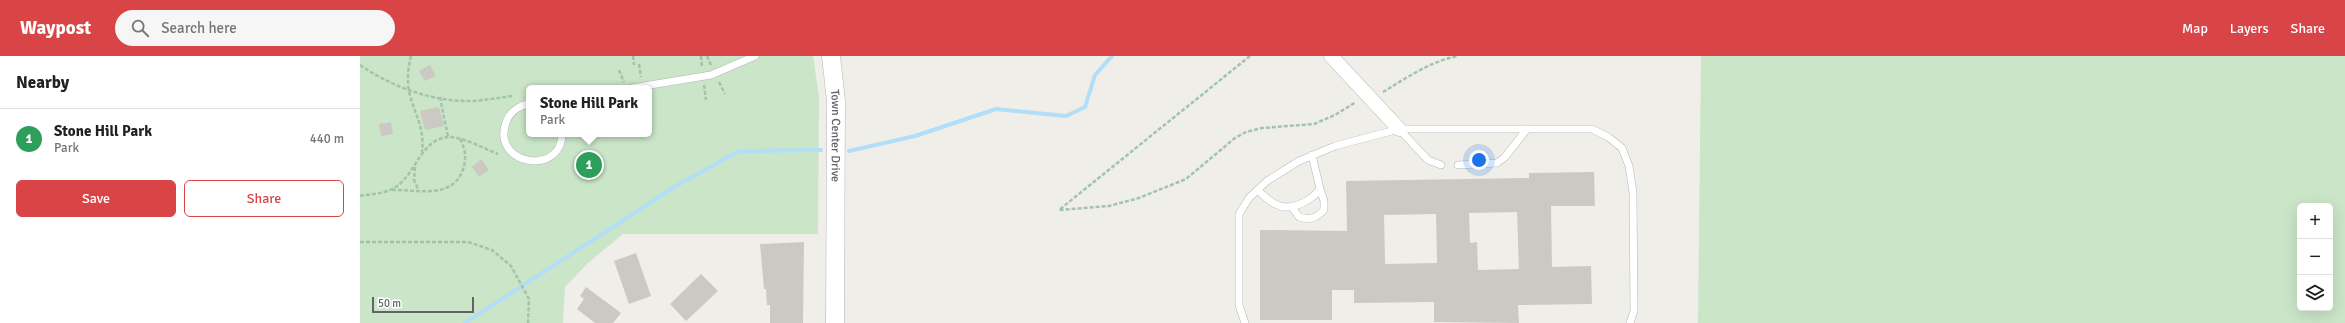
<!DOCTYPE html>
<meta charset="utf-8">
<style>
:root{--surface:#fff;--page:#f6f6f6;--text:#202124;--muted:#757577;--line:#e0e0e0;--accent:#d94546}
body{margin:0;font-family:Signika,sans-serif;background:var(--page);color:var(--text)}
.controls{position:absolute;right:12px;bottom:12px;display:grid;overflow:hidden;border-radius:6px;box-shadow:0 4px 16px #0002}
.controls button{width:36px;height:36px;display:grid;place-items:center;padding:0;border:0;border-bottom:1px solid var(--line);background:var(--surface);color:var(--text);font:20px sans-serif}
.scale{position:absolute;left:12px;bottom:10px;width:102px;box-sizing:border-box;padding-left:4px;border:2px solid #606467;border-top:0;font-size:11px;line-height:14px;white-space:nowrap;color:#606467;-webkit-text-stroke:3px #fff;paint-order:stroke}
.you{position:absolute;left:1119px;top:104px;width:14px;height:14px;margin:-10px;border:3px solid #fff;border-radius:50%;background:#1a73e8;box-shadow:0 0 0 6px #1a73e833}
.badge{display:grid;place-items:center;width:26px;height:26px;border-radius:50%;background:var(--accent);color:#fff;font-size:13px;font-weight:700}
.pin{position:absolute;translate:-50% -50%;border:2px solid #fff;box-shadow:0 1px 4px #0006}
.popup{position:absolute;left:166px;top:29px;width:126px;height:52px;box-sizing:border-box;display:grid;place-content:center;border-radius:6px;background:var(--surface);filter:drop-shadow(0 1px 3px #0005);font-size:13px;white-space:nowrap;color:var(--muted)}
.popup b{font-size:15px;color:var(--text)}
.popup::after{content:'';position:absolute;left:50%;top:100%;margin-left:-8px;border:8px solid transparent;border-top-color:var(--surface)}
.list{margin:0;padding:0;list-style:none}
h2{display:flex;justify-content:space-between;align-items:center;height:52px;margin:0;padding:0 16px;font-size:17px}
h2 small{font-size:13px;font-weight:400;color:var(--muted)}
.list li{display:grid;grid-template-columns:26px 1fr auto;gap:12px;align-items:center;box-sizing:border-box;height:60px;padding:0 16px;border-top:1px solid var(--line)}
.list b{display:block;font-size:15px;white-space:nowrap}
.list p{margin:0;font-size:13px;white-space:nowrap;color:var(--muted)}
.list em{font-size:13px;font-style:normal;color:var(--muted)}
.actions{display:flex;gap:8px;padding:12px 16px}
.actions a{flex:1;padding:9px 0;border:1px solid var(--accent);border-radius:6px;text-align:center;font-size:14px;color:var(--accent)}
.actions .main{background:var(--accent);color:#fff}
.icon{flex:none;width:22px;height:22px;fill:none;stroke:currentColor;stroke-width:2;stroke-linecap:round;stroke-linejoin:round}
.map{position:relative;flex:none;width:1985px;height:267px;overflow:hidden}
header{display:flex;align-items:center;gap:24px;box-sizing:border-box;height:56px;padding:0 20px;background:var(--accent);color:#fff}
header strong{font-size:19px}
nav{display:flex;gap:22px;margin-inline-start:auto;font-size:14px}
.search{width:280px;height:36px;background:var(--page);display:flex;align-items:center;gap:10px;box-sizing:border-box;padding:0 14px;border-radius:22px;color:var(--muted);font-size:15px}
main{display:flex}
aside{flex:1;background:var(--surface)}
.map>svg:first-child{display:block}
.green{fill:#cae5c8;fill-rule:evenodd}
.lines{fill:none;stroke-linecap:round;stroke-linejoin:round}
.stream{stroke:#b2def7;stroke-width:4}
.building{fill:#ccc9c5;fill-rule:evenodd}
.service-casing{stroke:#b3b6b9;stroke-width:8}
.minor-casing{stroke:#b3b6b9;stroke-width:15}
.tertiary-casing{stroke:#b3b6b9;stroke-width:19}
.path{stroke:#a1c5a9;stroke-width:2.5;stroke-dasharray:4 2;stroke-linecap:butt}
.service{stroke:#fff;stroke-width:7}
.minor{stroke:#fff;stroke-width:14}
.tertiary{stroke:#fff;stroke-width:18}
.labels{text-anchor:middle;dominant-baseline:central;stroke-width:3;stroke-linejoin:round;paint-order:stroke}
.street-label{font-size:12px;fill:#606467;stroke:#fff}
</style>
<header>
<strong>Waypost</strong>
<div class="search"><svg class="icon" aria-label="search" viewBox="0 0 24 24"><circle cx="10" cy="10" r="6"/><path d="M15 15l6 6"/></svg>Search here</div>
<nav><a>Map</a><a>Layers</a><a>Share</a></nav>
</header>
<main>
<aside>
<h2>Nearby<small></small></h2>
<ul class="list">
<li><span class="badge" style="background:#2e9e5b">1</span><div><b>Stone Hill Park</b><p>Park</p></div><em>440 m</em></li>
</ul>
<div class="actions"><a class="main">Save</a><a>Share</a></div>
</aside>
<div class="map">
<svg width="1985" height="267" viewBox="0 0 1985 267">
<rect width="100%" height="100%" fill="#f0eee9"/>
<path class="green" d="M0,0H453L459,41L458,178H263L228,207L205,231L203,267H0ZM169,32H289V78H169Z
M1341,0H1985V267H1338ZM1940,150H1970V252H1940Z"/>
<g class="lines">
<path class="stream" d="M489,95L555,80L636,53L706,60L725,51L735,19L752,0
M105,267L316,130L379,95L461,94"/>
</g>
<path class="building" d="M70,9L76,20L65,25L59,15Z
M79,51L84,70L65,74L60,55Z
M31,66L33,78L21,80L19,68Z
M121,103L129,114L119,121L112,111Z
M1234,116L1235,150H1191L1192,211L1231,210L1232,248L1158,249L1159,267L1074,266V246L994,247V234H972V264H900V174L987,175L986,125L1169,122V117ZM1157,156L1159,213L1118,214L1117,186L1110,187L1109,157ZM1076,158L1077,207L1025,208L1024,159Z
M444,186L443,267H410V249H407L406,233H404L400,188Z
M276,197L291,240L269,248L254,205Z
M341,218L358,235L326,265L310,248Z
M226,231L261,257L253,267H235L217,253L224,243L220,240Z"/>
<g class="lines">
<defs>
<path id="service" d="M272,32L351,19L395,0
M169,48C160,49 151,55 147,64C128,108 201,122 202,78
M1039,73L1068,104L1081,109
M1098,109L1137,107L1145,101L1167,73
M897,134C902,138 909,145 915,148C931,156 950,146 960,133L952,99
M932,151L939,161C950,164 955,163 964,154V145L960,133
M885,267L879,249V158L889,142L907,125L939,105L975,90L1039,73H1232L1248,81L1262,92L1269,110L1273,136L1274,255L1270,267"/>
<path id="minor" d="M971,0L1039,73"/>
<g id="tertiary">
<path id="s1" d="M471,0L476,45L475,267"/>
</g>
</defs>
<use href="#service" class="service-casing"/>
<use href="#minor" class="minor-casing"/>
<use href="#tertiary" class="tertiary-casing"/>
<path class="path" d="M51,0C48,11 47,24 49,35C54,58 65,70 62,96
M273,0L274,9
M341,0L342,11
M347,0L351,9
M890,0L699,154L749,150L779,142L826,123L875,82L886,76L902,72L954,68L975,59L996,46
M279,8L281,21
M0,9C32,31 73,46 112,45C126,44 139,42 152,40
M259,14L264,26
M359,26L365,38
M344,29L346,44
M1023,36C1046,22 1071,5 1098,0
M80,41L88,81
M289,51V53
M55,111L54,124L58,133
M32,134C55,133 90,144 102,116C107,103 106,95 100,83
M0,140C10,138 21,138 30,134C56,123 58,84 88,81C101,80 125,93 138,98
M0,186H108L132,194L151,210L169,243L168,267"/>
<use href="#service" class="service"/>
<use href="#minor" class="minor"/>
<use href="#tertiary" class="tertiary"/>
</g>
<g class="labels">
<g class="street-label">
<text stroke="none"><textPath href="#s1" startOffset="80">Town Center Drive</textPath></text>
</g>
</g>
</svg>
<div class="controls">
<button>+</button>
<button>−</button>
<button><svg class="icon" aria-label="layers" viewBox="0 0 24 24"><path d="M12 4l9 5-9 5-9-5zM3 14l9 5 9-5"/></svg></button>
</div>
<div class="scale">50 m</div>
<div class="you"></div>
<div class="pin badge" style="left:229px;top:109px;background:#2e9e5b">1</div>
<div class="popup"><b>Stone Hill Park</b>Park</div>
</div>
</main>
